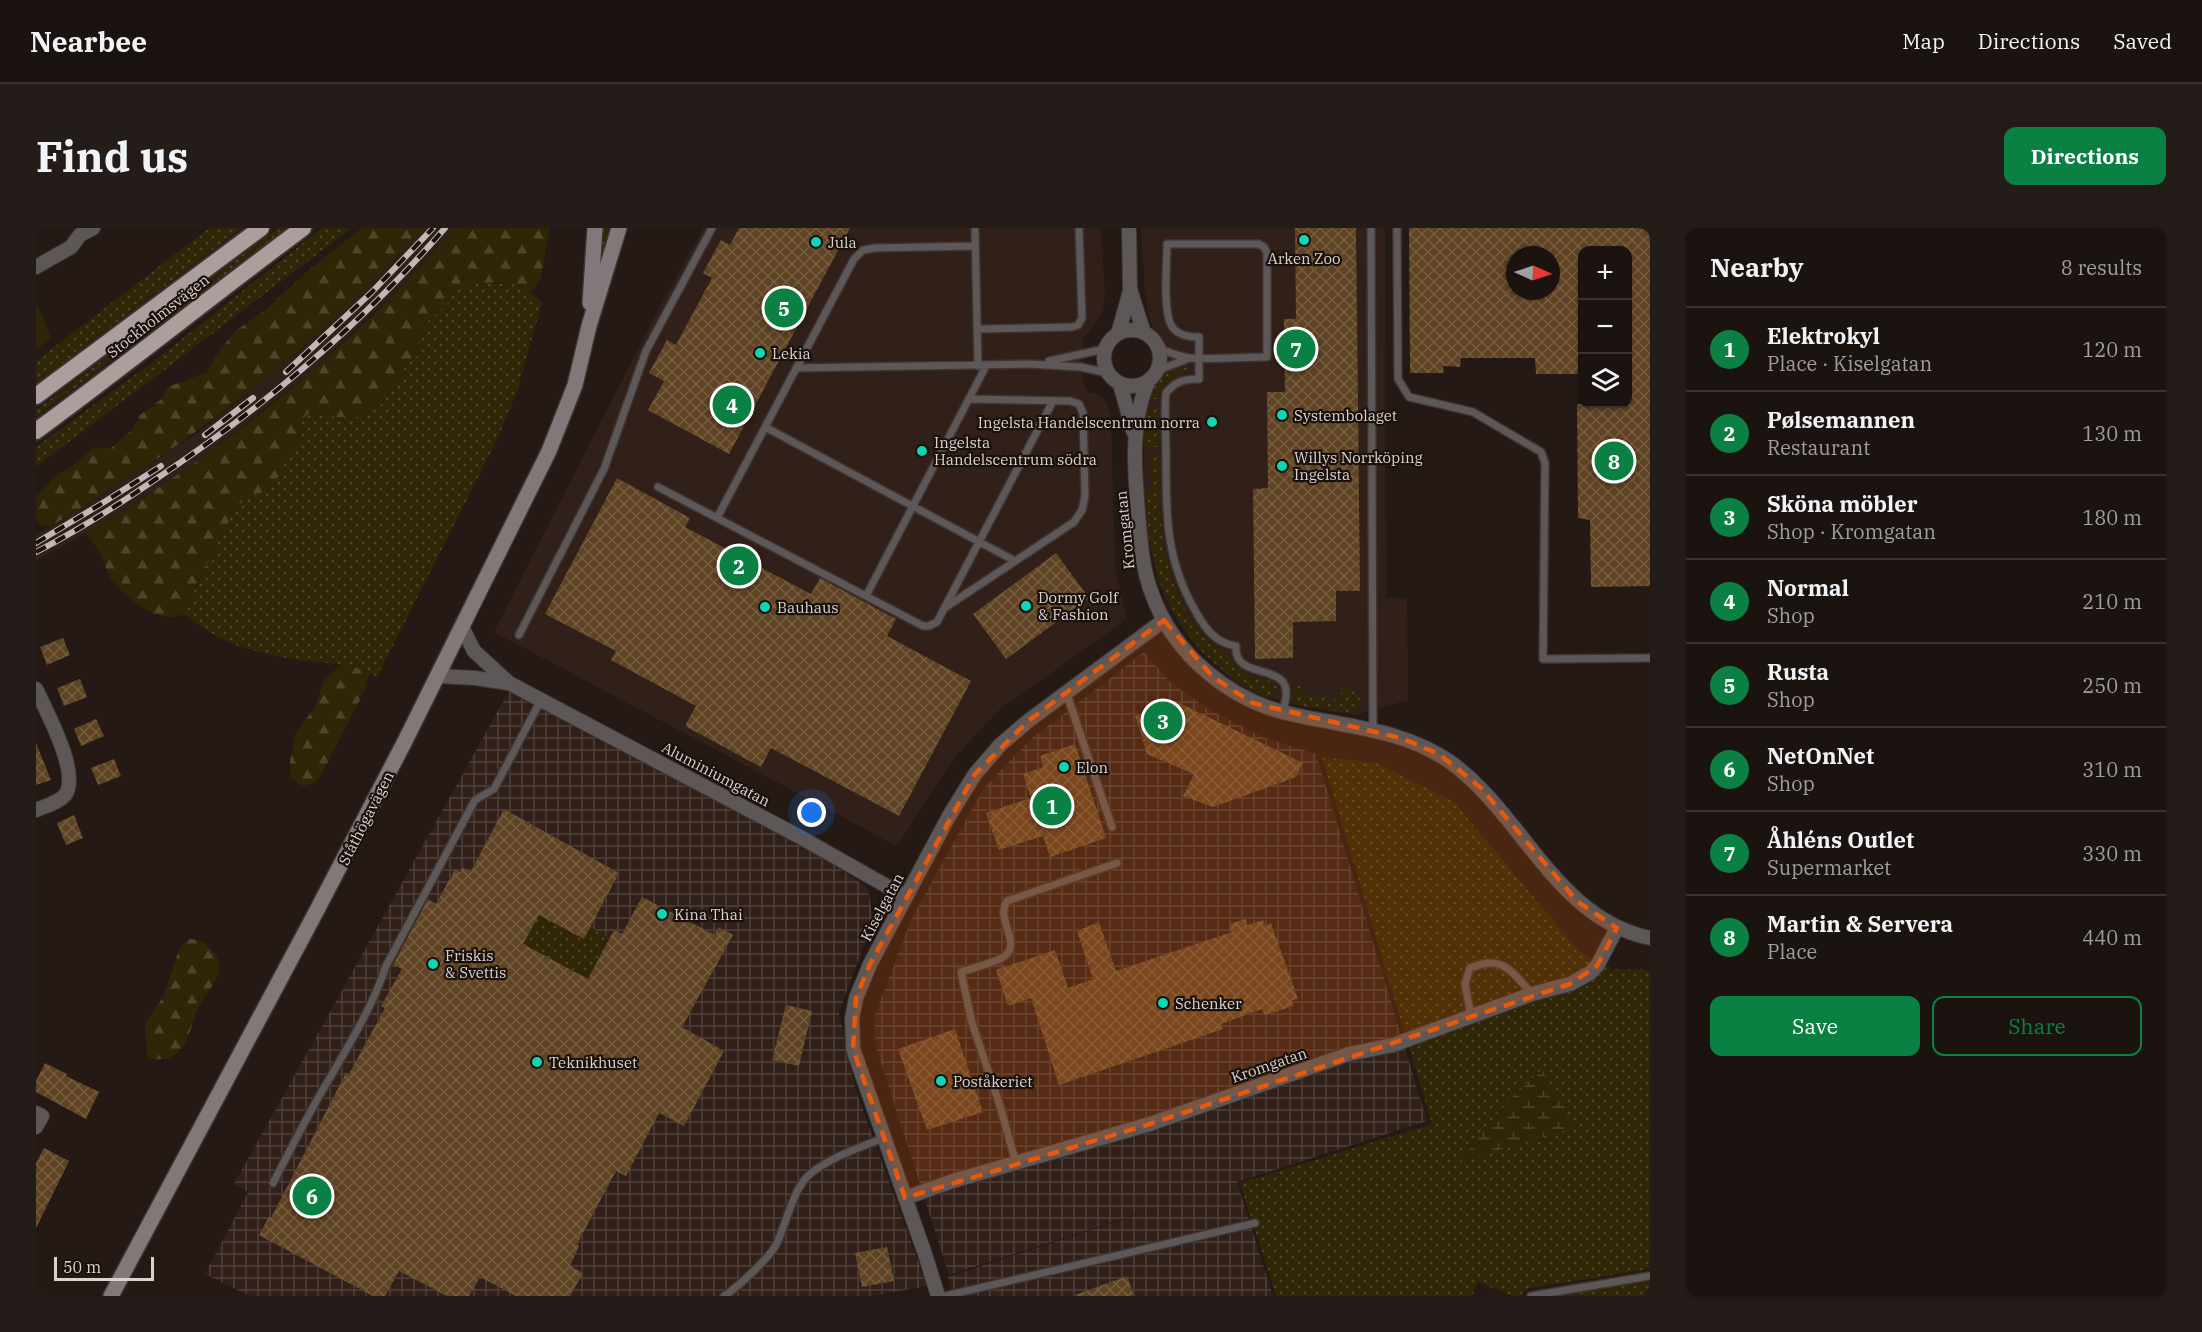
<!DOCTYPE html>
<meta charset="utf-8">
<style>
:root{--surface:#1b1310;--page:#241c19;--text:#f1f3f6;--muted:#a09e9f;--line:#393230;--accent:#0b8043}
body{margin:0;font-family:"IBM Plex Serif",serif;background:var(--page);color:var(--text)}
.controls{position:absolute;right:18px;top:18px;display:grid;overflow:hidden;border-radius:12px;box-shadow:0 2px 4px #0004}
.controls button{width:54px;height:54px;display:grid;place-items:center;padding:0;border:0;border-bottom:2px solid var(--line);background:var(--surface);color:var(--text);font:30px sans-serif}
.compass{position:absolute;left:1470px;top:18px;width:54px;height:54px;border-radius:50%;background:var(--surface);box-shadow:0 2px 4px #0004;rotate:93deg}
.scale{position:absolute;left:18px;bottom:15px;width:100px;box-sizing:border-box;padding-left:6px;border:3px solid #dbd3d0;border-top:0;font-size:16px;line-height:21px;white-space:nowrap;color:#dbd3d0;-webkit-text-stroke:4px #1a100c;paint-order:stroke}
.you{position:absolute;left:776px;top:585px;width:21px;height:21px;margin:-15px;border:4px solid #fff;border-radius:50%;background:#1a73e8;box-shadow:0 0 0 9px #1a73e833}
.badge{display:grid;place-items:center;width:39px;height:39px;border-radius:50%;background:var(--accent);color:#fff;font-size:20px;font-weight:700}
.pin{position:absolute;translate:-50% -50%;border:3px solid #fff;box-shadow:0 2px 6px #0006}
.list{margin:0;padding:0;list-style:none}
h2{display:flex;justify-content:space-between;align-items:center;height:78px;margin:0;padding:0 24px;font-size:26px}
h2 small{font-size:20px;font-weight:400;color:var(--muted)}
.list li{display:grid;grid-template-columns:39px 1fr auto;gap:18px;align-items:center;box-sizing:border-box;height:84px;padding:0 24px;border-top:2px solid var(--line)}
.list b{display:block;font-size:22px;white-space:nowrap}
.list p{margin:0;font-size:20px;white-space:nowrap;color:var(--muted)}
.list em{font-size:20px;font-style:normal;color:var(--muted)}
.actions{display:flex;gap:12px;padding:18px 24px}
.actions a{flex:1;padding:14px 0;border:2px solid var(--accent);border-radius:12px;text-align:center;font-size:21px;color:var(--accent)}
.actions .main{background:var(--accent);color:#fff}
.icon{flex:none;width:33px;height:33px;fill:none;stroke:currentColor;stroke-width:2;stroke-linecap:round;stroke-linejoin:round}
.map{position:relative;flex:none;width:1614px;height:1068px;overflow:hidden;border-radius:12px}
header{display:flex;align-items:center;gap:36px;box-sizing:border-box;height:84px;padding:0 30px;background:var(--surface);border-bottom:2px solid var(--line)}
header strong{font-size:28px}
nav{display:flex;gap:33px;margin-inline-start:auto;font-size:21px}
.intro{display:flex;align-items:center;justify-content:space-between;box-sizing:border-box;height:144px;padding:0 36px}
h1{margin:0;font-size:42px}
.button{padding:15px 27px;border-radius:12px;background:var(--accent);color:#fff;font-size:21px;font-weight:700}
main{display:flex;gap:36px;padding:0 36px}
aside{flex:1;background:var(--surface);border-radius:12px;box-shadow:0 2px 4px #0004}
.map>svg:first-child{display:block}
.built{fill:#312019}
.industrial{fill:url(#industrial-grid)}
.grass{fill:url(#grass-dots)}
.forest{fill:url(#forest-firs)}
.wetland{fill:url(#wetland-marsh)}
.garden{fill:#2e2607}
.building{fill:url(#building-cross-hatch);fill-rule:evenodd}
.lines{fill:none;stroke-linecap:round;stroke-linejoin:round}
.service-casing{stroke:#3e332f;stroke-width:10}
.minor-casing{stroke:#3e332f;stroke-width:16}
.secondary-casing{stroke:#3e332f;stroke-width:18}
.trunk-casing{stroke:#3e332f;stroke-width:20}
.service{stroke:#5d5757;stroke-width:7}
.minor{stroke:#5d5757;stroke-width:14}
.secondary{stroke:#837879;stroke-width:15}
.trunk{stroke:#ad9e9e;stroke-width:16}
.rail-casing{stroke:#c0b8b5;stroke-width:6}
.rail{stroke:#1a100c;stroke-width:4;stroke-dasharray:11;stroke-linecap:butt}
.marked{fill:#e8590c;fill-opacity:0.2;stroke:#e8590c;stroke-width:4.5;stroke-dasharray:12 8;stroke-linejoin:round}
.poi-dot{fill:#0fd5b4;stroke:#1a100c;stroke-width:2}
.labels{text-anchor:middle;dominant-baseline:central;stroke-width:4.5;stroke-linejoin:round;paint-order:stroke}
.poi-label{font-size:15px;fill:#dbd3d0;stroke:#1a100c;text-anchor:start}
.street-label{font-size:15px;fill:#dbd3d0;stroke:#1a100c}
</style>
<header>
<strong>Nearbee</strong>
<nav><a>Map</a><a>Directions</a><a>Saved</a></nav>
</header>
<div class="intro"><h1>Find us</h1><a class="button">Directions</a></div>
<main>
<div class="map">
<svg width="1614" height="1068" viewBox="0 0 1614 1068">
<defs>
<pattern id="industrial-grid" width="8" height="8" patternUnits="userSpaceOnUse" patternTransform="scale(1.5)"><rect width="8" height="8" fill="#312019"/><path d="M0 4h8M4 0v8" fill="none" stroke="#4e4039"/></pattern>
<pattern id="grass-dots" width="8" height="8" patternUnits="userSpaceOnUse" patternTransform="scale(1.5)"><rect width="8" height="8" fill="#2e2607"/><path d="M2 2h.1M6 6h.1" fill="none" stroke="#4c452a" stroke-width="1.8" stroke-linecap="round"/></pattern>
<pattern id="forest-firs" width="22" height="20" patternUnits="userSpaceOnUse" patternTransform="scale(1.5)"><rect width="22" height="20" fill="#2e2607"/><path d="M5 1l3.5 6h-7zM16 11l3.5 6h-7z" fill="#4c452a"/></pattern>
<pattern id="wetland-marsh" width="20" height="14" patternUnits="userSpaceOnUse" patternTransform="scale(1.5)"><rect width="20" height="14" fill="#2e2607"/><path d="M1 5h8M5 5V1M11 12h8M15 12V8" fill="none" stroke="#4c452a"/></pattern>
<pattern id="building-cross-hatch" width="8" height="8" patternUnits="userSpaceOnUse" patternTransform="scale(1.5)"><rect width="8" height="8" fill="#5f4323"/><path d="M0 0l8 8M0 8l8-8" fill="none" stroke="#755d42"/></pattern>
</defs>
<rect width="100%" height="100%" fill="#241915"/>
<path class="built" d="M387,0H418L362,61L271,147L179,220L125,258L64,297L0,333V307L53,276L164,203L205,171L268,119L356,35Z
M667,0H1065L1069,68L1067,81L1063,91L1047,111V151L1052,165H1060L1066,169L1071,176L1075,187L1079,340L1091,391L963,482L919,529L861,618L458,404L615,95Z
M1105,0H1349L1350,369L1371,371L1372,472L1319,487L1265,478L1221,466L1194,450L1159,418L1132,377L1123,355L1112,309L1108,262V194L1110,171L1115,159L1129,143V115L1120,106L1113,91L1109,65Z"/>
<path class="industrial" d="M1108,424L1134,454L1172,481L1227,509L1280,526L1391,893L1201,954L1237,1068H917L912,1049L1195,956L913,1047L840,819L838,790L874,694L947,561L995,511Z
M473,463L782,626L832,660L837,693L803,784L820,863L891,1058L837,1068H214L169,1046L212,964L198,956Z"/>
<path class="grass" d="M173,0H206L0,155V133Z
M242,0H252L0,189V182Z
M286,0H316L0,239V219L118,133Z
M566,0H575L568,29L565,32Z
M472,55L484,57L506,74L481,164L460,214L341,449C317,434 291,436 264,432C238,428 206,422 182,409C170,402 159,393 147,386L194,289L201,279L210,271L225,265L248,229L263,212L265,192L273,185H286L300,189L343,179L364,149L371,134L383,127V105L391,94L411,76L418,60L435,56Z
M1153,138V141C1136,146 1127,155 1121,171H1112C1121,148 1129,142 1153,138Z
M1110,181H1123L1122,219H1108Z
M1122,228C1123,295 1125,366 1175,417C1180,421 1186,423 1191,427C1198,433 1201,441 1210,446C1219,452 1231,450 1240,456L1242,461L1234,469C1169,445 1124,381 1114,313C1112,297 1111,280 1109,263L1116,262L1115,229Z
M1266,457V466L1303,472L1307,460L1317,461L1324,468L1323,480L1312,485L1264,477L1260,471L1258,459Z
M1286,529L1341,535L1418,574L1542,722L1576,741L1614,742V1041L1493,1060L1485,1068H1476L1442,1054L1436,1068H1240L1204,955L1396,896Z
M503,687L554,699L574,710L552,751L487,716Z
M1614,1051V1068H1502Z"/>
<path class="forest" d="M326,0H387C279,122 155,215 15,298L4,297L0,289V269L19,249L33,240L59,219L74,221L97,201L104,187L127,170L132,159L172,144L179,129L198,104L228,83L274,41Z
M418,0H514L504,52L494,66C491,63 487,58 482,57C467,51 434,56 418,60L411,76L391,94L383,105V127L371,134L364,149L343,179L329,189H300L286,185H273L265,192L263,212L248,229L246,245L225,265L210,271L200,279L160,357L147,386C122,398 90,370 75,351C71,344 69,336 66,329C62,320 55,313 50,305C186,225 315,121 418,0Z
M307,436L333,444L329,462L284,549L280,554L267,558L254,550V532L260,504L279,479L289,450Z
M152,711C163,711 169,713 176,722C195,743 172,761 162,780C156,793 154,812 143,823C135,832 124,832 112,831L109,803L110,794L127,769L143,722Z"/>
<path class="wetland" d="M1506,841L1538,900L1424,933L1468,877Z"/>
<path class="garden" d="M0,72L15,110L0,122Z"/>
<path class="building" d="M703,0H814L693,226L612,182L628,153L613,145L631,112L640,117L676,50L667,45L685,12L694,17Z
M1259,0H1320L1324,363H1300V393L1257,394V430L1219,431L1217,261L1232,260L1231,164H1249L1248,91H1260Z
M1373,0H1614V358L1555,359L1554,292L1542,290L1541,176H1592V22H1546V146H1500L1499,130H1425L1424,139L1407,138L1408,145H1374ZM1479,27H1515V63H1479Z
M581,250L654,290L649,299L775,366L784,350L860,391L851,408L935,453L863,588L735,520L725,539L649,498L660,478L575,432L580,423L509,386Z
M1020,325L1053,370L970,431L937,386Z
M27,410L34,427L11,437L4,419Z
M44,451L51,469L28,478L21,460Z
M1139,473L1267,535L1260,549L1177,579L1147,568L1158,546L1111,526L1099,488Z
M60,491L68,508L45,518L38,501Z
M0,515L15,552L0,557Z
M1039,516L1070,610L1014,629L1007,608L963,622L950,585L995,570L987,546L1007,539L1004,528Z
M78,531L85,548L62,557L55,540Z
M468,581L583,645L548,711L503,687L487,716L552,751L578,702L586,706L606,669L679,707L682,699L697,707L646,799L688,823L648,898L623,885L590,948L580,943L541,1016L543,1018L534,1038L547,1045L534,1068H480L444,1049L433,1068H411L363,1043L349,1068H337L223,1007L233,989L235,990L310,845L313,846L349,780L345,778L366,741L357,737L392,671L400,676L419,641L424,644L427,640L435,643Z
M38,587L47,610L30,617L21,595Z
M1210,691L1211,697L1227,692L1229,698L1235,695L1262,771L1256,772L1257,778L1229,787L1226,781L1185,796L1187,801L1023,857L995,770L972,778L960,742L1019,722L1032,760L1057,751L1041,703L1063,694L1080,743L1196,704L1193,696Z
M750,777L776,783L763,838L736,832Z
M919,801L947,884L891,902L862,821Z
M9,835L31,846L30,848L63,864L50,891L0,864V853Z
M8,920L33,933L0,1000V935Z
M851,1019L858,1053L826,1059L819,1025Z
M1091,1048L1098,1068H1039V1067Z"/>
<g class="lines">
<defs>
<path id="service" d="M939,0L942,138
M1335,0L1337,502
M1361,0L1362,151L1373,169L1437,184L1505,224L1509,235L1507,431L1614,430
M941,101L1036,99L1042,97L1046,90L1043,0
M1122,120C1132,124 1143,129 1154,130C1179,132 1206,129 1231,129V25L1228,19L1223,16H1131C1131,34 1126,87 1137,100C1143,108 1154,109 1163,109V151C1148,151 1140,153 1130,165C1128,185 1130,205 1130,225C1130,284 1129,332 1160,384C1170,402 1180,415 1200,418C1197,458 1268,427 1246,484
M1013,133L1069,121
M760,140L993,136L1045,139L1072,145
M1120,143L1151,131
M729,199L979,333
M622,259L887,398H893L901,394L1017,173
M681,290L818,31L827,22L839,20L939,18
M830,368L950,138
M910,379L1038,294L1046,282L1049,268L1047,185L1043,176L1034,173L933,171
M483,407L568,241L610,123L676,0
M1030,464L1076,599
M1435,788L1429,756L1434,740C1467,726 1475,743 1496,766
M980,935L964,878L936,795L925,744C936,740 963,734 970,727C985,713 959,691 971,673L1081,635
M237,955C255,921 272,886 292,853C314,815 336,780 350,738L439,572L458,561L505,472
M688,1068C701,1060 733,1030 740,1017C750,997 757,960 774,946C795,929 822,920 848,910
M909,1068L1219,995
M1495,1068L1614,1048"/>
<path id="minor" d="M1093,0L1094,61L1108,105
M0,39L35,19L44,7L57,0
M1068 130a28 28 0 1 1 56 0a28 28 0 1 1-56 0Z
M1082,106L1094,63
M1113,152C1093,195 1099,249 1103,295C1105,319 1107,343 1116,366C1138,427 1195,474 1259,487C1313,499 1371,502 1417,536C1488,589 1521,691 1614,710
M1084,156L1097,203
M426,399L438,423L473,455L764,609L870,669
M402,448L439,450L472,455
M0,461C10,483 45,546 29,567C22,575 9,578 0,582
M0,885L6,888L0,899
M869,970L917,953L1114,896L1313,826L1357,817L1496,766L1534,756L1554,745L1561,738L1581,700
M902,1068L889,1026L817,821L816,790L820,770L834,736L913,588L939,546L964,517L992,493L1128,392"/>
<path id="secondary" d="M554,75L559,0
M75,1068L280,684L369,513L513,223L539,157L553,98L583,0"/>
<path id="trunk" d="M0,168L225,0
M0,203C90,137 177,67 267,0"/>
</defs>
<use href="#service" class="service-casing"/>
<use href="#minor" class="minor-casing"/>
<use href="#secondary" class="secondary-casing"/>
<use href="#trunk" class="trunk-casing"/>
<use href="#service" class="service"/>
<use href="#minor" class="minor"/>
<use href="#secondary" class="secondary"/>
<use href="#trunk" class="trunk"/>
<defs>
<path id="rail" d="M250,144L336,64L397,0
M169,207L217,170
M0,315L65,276L125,238
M0,324C41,303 79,279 117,253C224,182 324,98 409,0"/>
</defs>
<use href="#rail" class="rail-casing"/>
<use href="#rail" class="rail"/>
</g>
<path class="marked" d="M1128,392L1177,449L1217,475L1365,510L1403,526L1445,560L1542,674L1581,700L1561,738L1534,756L1114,896L869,970L817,821L820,770L834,736L939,546L992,493Z"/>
<g class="poi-dot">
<circle cx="1268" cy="12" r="6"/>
<circle cx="780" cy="14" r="6"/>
<circle cx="724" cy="125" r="6"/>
<circle cx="1246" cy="187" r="6"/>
<circle cx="1176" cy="194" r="6"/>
<circle cx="886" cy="223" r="6"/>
<circle cx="1246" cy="238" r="6"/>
<circle cx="990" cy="378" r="6"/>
<circle cx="729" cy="379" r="6"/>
<circle cx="1028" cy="539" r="6"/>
<circle cx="626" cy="686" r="6"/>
<circle cx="397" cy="736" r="6"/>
<circle cx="1127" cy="775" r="6"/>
<circle cx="501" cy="834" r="6"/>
<circle cx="905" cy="853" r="6"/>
</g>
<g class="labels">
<g class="poi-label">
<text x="792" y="14">Jula</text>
<text x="1268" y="30" text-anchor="middle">Arken Zoo</text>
<text x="736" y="125">Lekia</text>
<text x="1258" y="187">Systembolaget</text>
<text x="1164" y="194" text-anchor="end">Ingelsta Handelscentrum norra</text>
<text x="898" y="214">Ingelsta<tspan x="898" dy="17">Handelscentrum södra</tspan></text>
<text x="1258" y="229">Willys Norrköping<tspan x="1258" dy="17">Ingelsta</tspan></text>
<text x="1002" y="369">Dormy Golf<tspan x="1002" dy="17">&amp; Fashion</tspan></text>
<text x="741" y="379">Bauhaus</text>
<text x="1040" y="539">Elon</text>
<text x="638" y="686">Kina Thai</text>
<text x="409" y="727">Friskis<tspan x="409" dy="17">&amp; Svettis</tspan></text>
<text x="1139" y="775">Schenker</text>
<text x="513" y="834">Teknikhuset</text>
<text x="917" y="853">Poståkeriet</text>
</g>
<g class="street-label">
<text transform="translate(122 88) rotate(-38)">Stockholmsvägen</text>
<text transform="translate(1089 302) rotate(-96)">Kromgatan</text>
<text transform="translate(680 546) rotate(28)">Aluminiumgatan</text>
<text transform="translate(330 590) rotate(-63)">Ståthögavägen</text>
<text transform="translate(846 679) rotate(-62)">Kiselgatan</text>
<text transform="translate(1233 837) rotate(-19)">Kromgatan</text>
</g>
</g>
</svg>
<div class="controls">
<button>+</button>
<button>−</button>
<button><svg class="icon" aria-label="layers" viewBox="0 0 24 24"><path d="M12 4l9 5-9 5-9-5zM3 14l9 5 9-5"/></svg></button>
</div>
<svg class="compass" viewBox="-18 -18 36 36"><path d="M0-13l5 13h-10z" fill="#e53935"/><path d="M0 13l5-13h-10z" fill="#a09e9f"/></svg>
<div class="scale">50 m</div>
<div class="you"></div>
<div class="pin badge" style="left:1016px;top:578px">1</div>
<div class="pin badge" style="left:703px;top:338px">2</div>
<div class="pin badge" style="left:1127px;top:493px">3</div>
<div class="pin badge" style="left:696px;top:177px">4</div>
<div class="pin badge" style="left:748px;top:80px">5</div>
<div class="pin badge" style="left:276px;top:968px">6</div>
<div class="pin badge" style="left:1260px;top:121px">7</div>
<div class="pin badge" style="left:1578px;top:233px">8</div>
</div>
<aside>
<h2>Nearby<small>8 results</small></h2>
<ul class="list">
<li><span class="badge">1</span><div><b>Elektrokyl</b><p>Place · Kiselgatan</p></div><em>120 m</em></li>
<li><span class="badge">2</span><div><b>Pølsemannen</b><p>Restaurant</p></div><em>130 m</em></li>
<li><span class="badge">3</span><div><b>Sköna möbler</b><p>Shop · Kromgatan</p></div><em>180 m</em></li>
<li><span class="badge">4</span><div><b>Normal</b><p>Shop</p></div><em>210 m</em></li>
<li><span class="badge">5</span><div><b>Rusta</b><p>Shop</p></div><em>250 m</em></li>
<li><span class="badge">6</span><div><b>NetOnNet</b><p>Shop</p></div><em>310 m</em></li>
<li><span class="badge">7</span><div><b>Åhléns Outlet</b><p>Supermarket</p></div><em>330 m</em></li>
<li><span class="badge">8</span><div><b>Martin &amp; Servera</b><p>Place</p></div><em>440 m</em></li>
</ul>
<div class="actions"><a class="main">Save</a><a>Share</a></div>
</aside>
</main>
